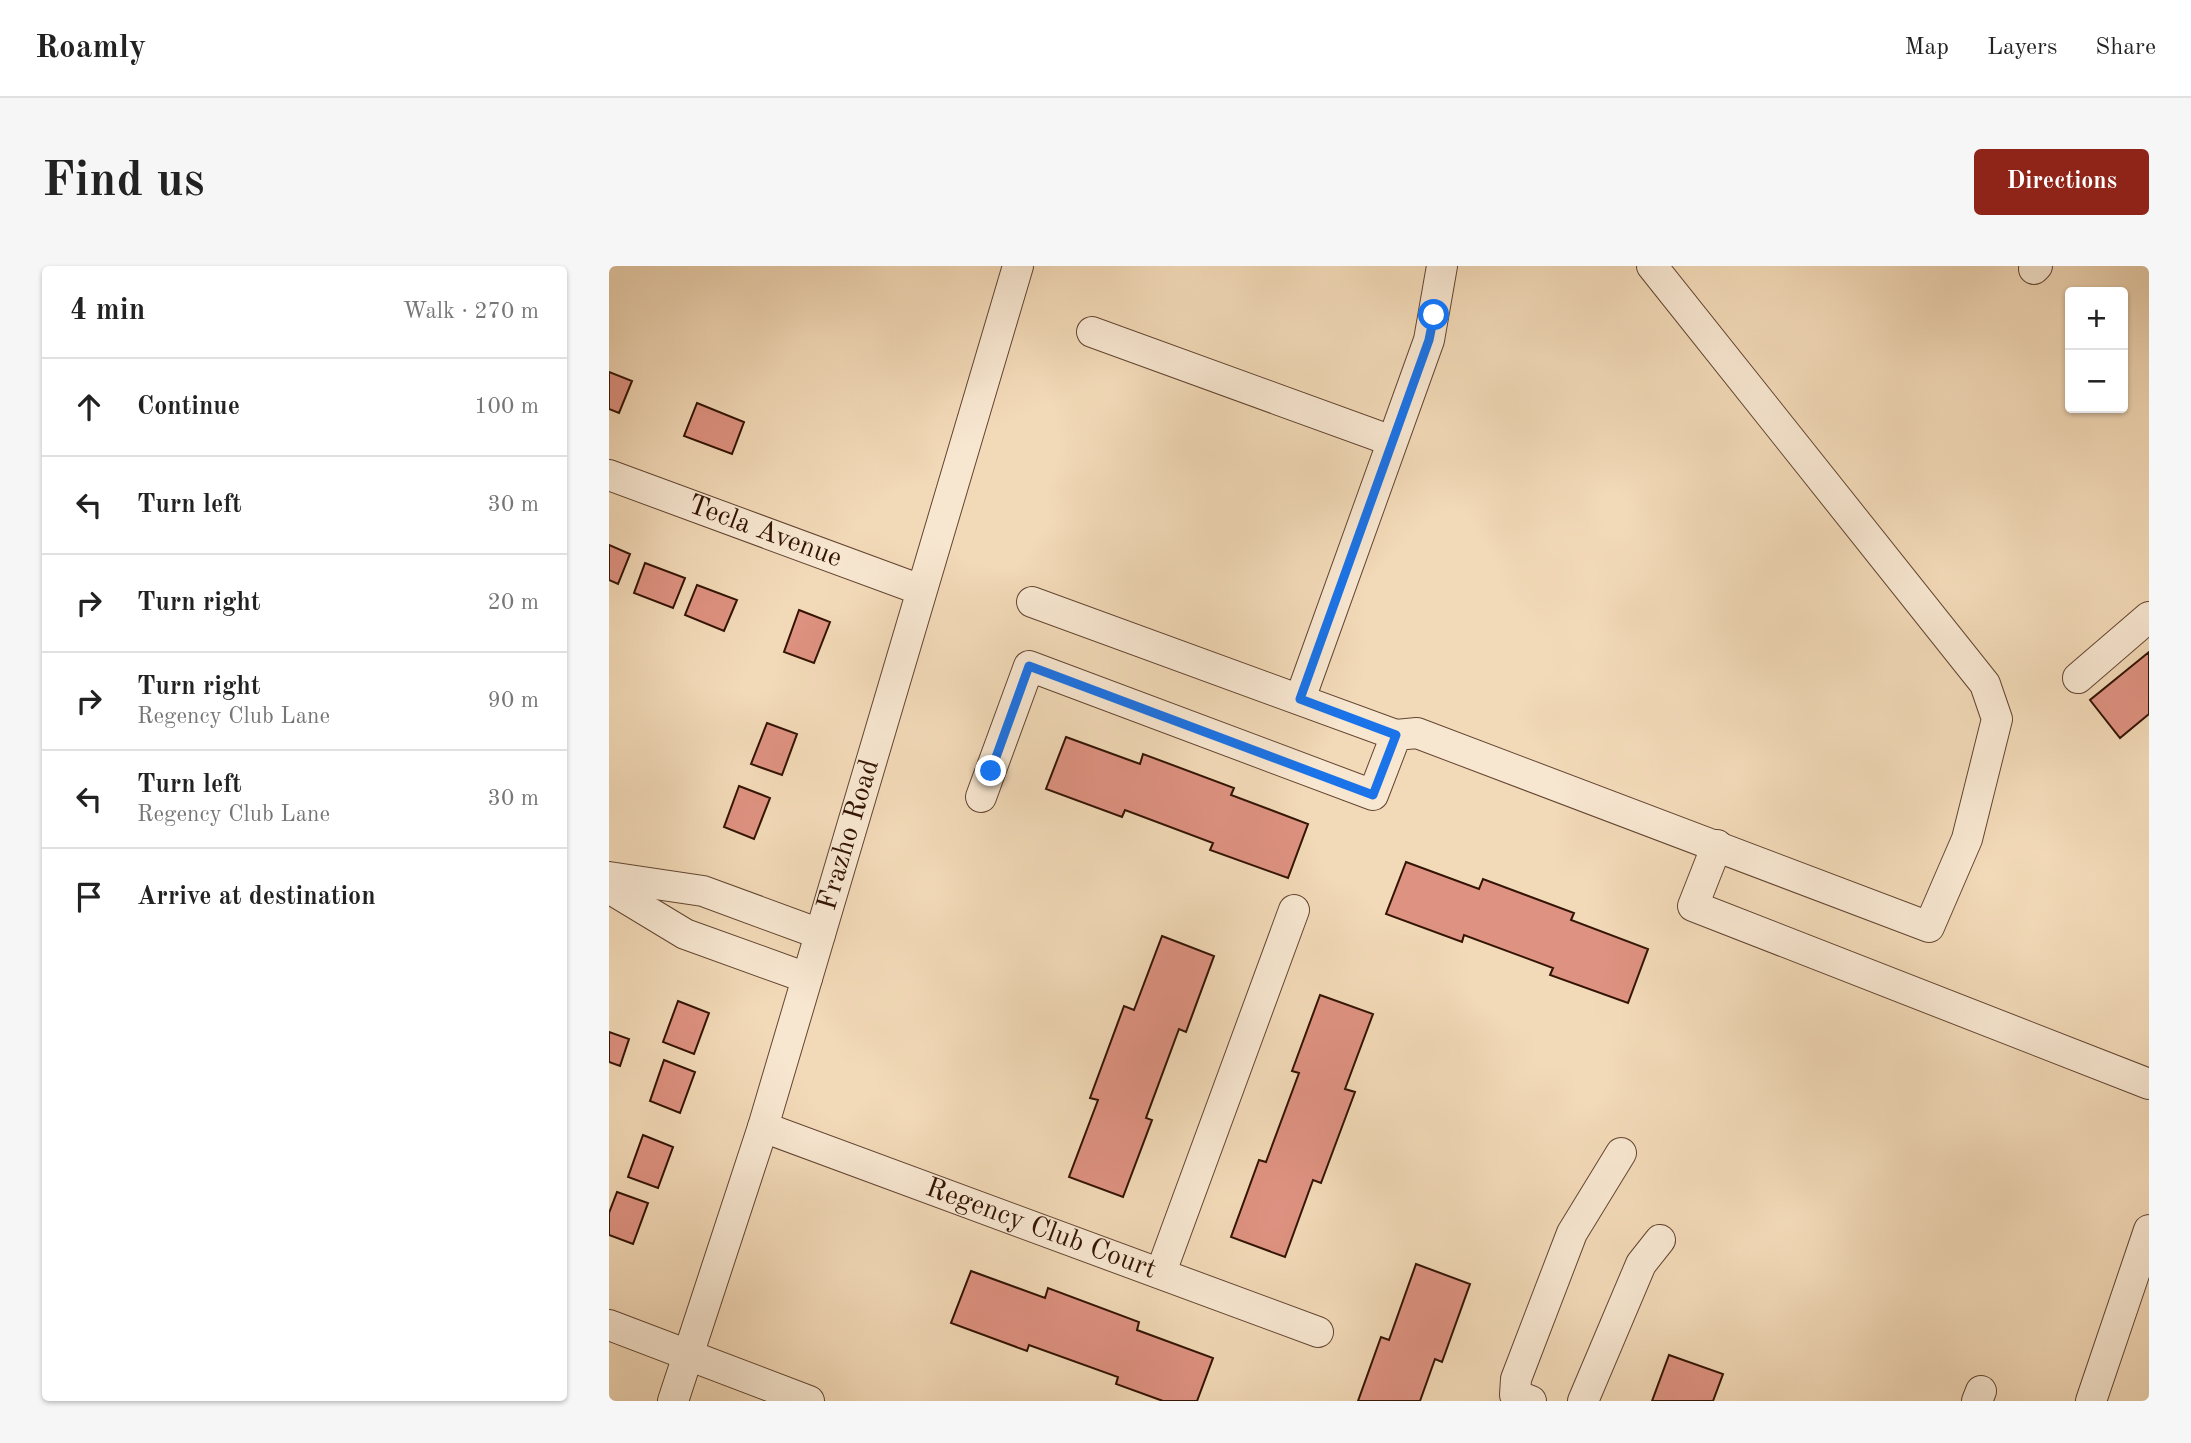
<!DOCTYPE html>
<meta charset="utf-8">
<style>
:root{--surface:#fff;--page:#f6f6f6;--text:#222;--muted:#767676;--line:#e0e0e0;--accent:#8f2418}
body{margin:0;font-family:"Old Standard TT",serif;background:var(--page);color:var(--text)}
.controls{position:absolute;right:21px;top:21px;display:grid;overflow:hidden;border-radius:7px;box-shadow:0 2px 5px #0004}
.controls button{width:63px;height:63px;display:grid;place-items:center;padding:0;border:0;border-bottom:2px solid var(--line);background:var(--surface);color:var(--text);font:35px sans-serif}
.stop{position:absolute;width:21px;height:21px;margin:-16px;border:5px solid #1a73e8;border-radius:50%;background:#fff}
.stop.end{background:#1a73e8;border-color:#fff;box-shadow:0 2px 7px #0008}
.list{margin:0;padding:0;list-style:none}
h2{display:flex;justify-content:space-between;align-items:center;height:91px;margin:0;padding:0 28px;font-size:30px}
h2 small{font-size:23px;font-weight:400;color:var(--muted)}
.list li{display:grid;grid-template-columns:46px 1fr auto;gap:21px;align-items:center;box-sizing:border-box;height:98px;padding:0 28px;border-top:2px solid var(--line)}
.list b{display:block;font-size:26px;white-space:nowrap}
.list p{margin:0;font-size:23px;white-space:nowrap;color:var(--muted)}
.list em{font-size:23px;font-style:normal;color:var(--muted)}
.icon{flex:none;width:38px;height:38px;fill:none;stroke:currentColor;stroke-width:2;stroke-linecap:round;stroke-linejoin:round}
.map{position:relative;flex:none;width:1540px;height:1135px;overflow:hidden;border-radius:7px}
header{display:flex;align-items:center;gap:42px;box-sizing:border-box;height:98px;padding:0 35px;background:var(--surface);border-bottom:2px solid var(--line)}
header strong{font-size:33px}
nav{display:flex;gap:38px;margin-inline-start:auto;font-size:24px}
.intro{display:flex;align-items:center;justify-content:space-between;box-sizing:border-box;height:168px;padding:0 42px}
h1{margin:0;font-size:49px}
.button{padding:18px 32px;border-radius:7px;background:var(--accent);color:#fff;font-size:24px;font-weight:700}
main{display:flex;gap:42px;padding:0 42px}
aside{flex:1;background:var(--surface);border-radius:7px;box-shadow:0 2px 5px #0004}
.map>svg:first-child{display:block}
.building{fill:#de9281;stroke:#331404;stroke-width:2}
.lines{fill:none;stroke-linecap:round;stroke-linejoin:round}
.minor-casing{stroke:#634531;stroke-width:32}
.minor{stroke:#f7e6d0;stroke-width:30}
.route{stroke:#1a73e8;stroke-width:9}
.labels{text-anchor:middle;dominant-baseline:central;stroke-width:5;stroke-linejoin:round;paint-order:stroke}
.street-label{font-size:28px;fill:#331404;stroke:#f7e6d0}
</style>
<header>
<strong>Roamly</strong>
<nav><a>Map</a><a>Layers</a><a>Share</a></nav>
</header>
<div class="intro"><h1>Find us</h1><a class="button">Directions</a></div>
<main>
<aside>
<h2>4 min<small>Walk · 270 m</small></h2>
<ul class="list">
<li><svg class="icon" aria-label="ahead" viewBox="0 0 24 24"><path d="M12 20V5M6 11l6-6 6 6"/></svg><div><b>Continue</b></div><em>100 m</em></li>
<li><svg class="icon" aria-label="left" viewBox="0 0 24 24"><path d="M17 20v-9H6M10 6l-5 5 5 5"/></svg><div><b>Turn left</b></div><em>30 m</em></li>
<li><svg class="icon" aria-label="right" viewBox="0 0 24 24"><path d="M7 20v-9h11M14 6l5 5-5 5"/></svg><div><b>Turn right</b></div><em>20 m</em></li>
<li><svg class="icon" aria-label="right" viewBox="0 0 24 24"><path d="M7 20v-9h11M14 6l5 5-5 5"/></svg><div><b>Turn right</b><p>Regency Club Lane</p></div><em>90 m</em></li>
<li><svg class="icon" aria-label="left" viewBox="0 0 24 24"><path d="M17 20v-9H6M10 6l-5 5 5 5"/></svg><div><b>Turn left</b><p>Regency Club Lane</p></div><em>30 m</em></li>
<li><svg class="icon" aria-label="arrive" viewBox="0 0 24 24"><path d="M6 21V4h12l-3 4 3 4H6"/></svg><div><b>Arrive at destination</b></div></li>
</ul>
</aside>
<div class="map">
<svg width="1540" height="1135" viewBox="0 0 1540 1135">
<rect width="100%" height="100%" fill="#f2d9b7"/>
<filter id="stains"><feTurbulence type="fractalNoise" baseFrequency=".00286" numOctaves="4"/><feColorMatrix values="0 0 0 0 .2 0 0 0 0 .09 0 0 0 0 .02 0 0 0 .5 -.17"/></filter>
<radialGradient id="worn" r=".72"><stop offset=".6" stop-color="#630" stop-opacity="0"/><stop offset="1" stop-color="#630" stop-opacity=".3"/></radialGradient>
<path class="building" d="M0,106L23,115L10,147L0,143Z
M88,137L135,156L123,188L75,170Z
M0,279L21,288L9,318L0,314Z
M36,297L76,312L64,342L25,327Z
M88,319L128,334L115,365L76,349Z
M190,344L221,356L205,397L175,386Z
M1540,386V448L1511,472L1481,434Z
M158,457L188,468L173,509L142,498Z
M457,471L531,498L534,488L625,522L622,529L699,558L679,612L601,584L604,577L516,544L513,551L437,523Z
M130,520L161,532L145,573L115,561Z
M797,596L870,623L874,613L965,647L962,654L1039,683L1019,737L941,709L944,702L855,669L853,676L777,648Z
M553,670L605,690L577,766L570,763L537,852L543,854L514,931L460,911L489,834L481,832L515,740L525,744Z
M711,729L764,748L736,823L746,826L712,917L704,914L676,991L622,971L650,894L657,896L690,807L683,805Z
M69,735L100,747L85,788L54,776Z
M0,766L20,773L11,800L0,796Z
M55,794L86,806L71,847L41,835Z
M34,869L64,881L49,922L19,911Z
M8,926L39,937L24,978L0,969V947Z
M807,998L861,1018L833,1096L826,1093L811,1135H749L772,1071L780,1074Z
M362,1005L436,1032L439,1022L530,1056L528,1064L604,1092L588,1135H554L507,1118L509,1111L420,1079L418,1085L342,1057Z
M1060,1089L1114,1108L1104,1135H1043Z"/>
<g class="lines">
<defs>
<g id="minor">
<path d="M1425,3L1428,0"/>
<path d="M483,66L783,175"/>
<path id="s1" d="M0,209L312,324"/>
<path d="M423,336L787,469"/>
<path d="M1469,412L1540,351"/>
<path d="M691,433L820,74L833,0"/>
<path d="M372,531L420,400L764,529L787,469L808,467L1320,661L1358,573L1388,453L1376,418L1043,0"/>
<path d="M1108,579L1084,640L1540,818"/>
<path d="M0,611L94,625L211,668"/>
<path d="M0,622L76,668L198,712"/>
<path id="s2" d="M154,861L709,1066"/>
<path d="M552,1006L685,644"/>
<path d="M0,1059L200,1135"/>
<path id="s3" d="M64,1135L154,861L409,0"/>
<path d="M922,1135L906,1129L907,1113L963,967L1012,887"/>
<path d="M974,1135L1032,998L1051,974"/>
<path d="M1368,1135L1372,1125"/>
<path d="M1482,1135L1540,964"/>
</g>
</defs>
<use href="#minor" class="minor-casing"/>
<use href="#minor" class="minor"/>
</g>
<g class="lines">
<path class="route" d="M382,505L420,400L764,529L787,469L691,433L820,74L825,49"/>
</g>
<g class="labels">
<g class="street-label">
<text stroke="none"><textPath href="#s1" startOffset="166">Tecla Avenue</textPath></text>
<text stroke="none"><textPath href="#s3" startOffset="593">Frazho Road</textPath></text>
<text stroke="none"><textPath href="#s2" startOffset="296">Regency Club Court</textPath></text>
</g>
</g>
<rect width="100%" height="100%" filter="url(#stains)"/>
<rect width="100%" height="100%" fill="url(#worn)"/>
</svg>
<div class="controls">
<button>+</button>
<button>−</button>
</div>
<div class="stop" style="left:825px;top:49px"></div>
<div class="stop end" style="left:382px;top:505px"></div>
</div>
</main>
